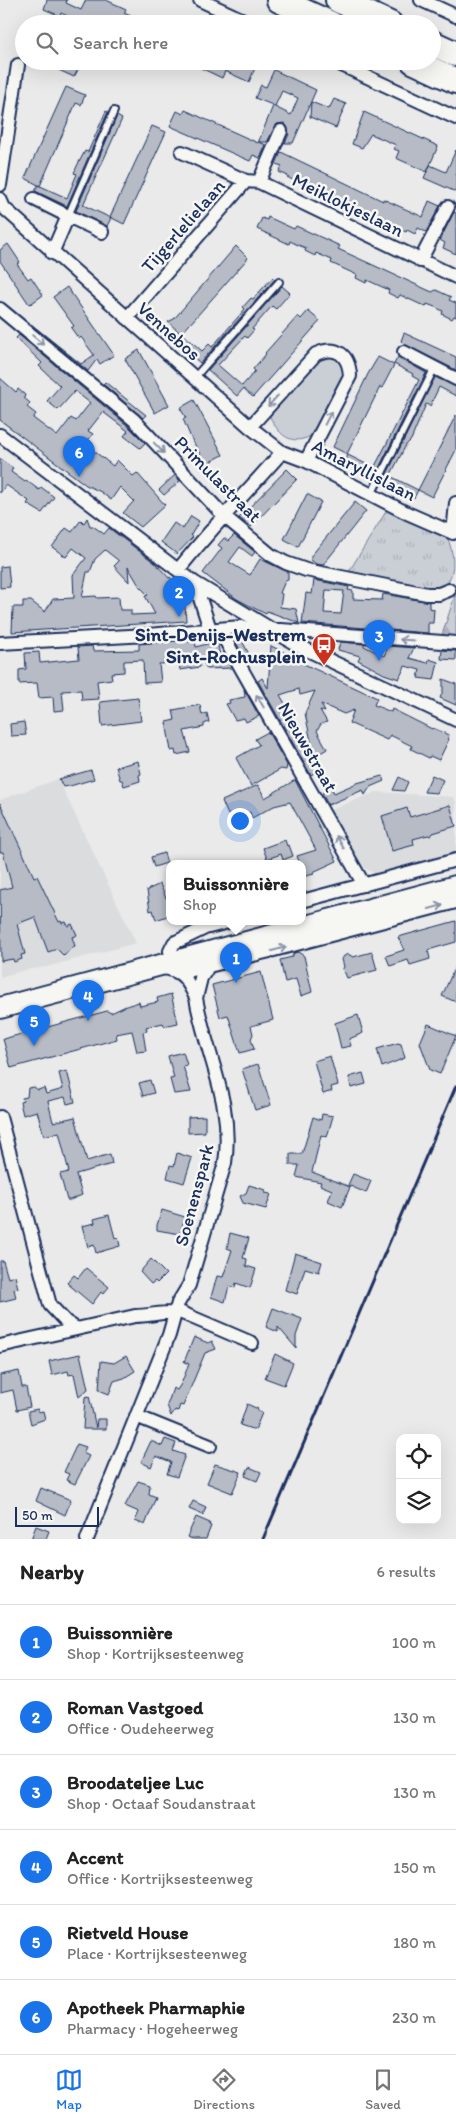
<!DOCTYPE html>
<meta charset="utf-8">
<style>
:root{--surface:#fff;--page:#f6f6f6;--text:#222;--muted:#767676;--line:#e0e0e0;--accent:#1a73e8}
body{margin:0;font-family:Itim,sans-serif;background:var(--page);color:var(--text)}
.controls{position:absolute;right:15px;bottom:15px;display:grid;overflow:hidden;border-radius:10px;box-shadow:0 5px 20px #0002}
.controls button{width:45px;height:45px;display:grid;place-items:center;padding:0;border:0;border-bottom:1px solid var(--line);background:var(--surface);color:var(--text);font:25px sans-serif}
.scale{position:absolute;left:15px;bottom:12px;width:84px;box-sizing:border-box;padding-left:5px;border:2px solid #1b2f5e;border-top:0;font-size:14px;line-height:18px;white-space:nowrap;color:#1b2f5e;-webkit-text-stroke:4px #f6f6f2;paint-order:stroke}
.you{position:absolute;left:239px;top:820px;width:18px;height:18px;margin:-12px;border:4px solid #fff;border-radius:50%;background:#1a73e8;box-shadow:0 0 0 8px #1a73e833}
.badge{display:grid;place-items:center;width:32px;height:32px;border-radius:50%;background:var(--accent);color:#fff;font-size:16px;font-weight:700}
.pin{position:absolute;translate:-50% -41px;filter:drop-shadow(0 1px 2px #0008)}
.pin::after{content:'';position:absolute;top:26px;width:18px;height:15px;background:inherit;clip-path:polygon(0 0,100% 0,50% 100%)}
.popup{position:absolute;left:166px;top:860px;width:140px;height:65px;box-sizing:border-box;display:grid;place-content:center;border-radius:10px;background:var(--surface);filter:drop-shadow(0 1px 4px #0005);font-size:16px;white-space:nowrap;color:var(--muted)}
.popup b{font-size:19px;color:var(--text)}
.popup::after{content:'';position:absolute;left:50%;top:100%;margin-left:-10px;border:10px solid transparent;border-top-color:var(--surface)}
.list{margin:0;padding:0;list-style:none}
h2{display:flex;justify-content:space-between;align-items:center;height:65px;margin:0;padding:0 20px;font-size:21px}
h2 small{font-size:16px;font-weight:400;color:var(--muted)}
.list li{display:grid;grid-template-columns:32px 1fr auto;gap:15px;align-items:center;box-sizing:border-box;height:75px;padding:0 20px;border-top:1px solid var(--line)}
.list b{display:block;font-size:19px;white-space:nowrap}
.list p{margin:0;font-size:16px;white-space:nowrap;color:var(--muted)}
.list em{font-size:16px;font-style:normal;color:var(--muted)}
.icon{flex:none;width:28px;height:28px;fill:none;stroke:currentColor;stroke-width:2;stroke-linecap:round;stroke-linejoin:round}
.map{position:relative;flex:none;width:456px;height:1539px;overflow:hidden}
.search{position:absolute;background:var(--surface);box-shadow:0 5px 20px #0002;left:15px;right:15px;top:15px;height:55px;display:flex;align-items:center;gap:12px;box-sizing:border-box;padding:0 18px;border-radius:28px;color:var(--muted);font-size:19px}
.sheet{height:515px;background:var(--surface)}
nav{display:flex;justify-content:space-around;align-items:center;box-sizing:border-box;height:70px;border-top:1px solid var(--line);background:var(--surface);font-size:14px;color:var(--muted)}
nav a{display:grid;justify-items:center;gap:2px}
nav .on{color:var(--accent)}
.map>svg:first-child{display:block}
.built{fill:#dadcde}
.grass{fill:#caced5;stroke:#727e9a}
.forest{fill:url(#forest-firs);stroke:#727e9a}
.park{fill:url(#park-tufts);stroke:#727e9a}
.building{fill:#b6bbc6;stroke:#1b2f5e;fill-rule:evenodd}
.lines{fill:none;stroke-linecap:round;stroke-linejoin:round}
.service-casing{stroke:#1b2f5e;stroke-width:10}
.minor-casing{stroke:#1b2f5e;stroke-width:16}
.primary-casing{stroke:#1b2f5e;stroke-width:24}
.motorway-casing{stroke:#1b2f5e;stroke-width:28}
.service{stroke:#f6f6f2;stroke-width:6}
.minor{stroke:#f6f6f2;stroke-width:12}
.primary{stroke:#f6f6f2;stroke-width:20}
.motorway{stroke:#f6f6f2;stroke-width:24}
.rail{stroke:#1b2f5e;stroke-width:3}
.oneway{stroke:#8892a8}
.labels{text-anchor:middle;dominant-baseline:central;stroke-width:5;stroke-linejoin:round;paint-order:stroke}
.street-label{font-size:19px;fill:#1b2f5e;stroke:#f6f6f2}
.poi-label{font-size:19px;font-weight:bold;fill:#1b2f5e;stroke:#f6f6f2;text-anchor:end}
</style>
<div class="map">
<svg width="456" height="1539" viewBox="0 0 456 1539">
<defs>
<pattern id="forest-firs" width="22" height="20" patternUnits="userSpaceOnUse" patternTransform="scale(1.25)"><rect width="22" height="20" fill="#caced5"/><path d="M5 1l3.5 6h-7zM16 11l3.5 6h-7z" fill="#adb1b9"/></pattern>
<pattern id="park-tufts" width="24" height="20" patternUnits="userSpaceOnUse" patternTransform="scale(1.25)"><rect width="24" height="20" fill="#caced5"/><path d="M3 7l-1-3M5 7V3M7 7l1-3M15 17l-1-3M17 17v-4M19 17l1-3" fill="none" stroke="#adb1b9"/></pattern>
</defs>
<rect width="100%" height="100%" fill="#e9eae9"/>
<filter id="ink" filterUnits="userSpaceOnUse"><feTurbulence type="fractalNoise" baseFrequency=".02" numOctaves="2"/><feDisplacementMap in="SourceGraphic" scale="10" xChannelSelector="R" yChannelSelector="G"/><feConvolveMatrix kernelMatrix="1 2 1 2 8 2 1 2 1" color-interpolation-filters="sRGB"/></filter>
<g filter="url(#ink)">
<path class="built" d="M58,779L136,943L46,967L25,970L0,977V800Z
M376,792L454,797L456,803V854L376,874L359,865L328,811Z"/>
<path class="grass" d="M333,355L340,359L345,375L314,434C293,447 280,437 270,417L272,410L318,358Z"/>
<path class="forest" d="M456,592V636L442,635Z"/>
<path class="park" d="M387,510L448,539C455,558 456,577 441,590L348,573Z"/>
<path class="building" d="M47,0H67L66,3L81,10L86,0H106L126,9L124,13L149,24H106L95,19L92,24H85L61,13L60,16L44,9Z
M39,61H64L79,68L74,77Z
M186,61H258L249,82L225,71L222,78Z
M274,70L316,90L293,143H285L289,134L287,126L284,123L277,124L267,142H259L266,145L260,158L253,155L250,161L170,126L177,111L183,114L185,110L258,143L273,106L291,115L298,98L282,91L275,106L255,98L261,85L266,87Z
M66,87L85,95L81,105L76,103L40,186L25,178Z
M334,99L346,104L336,128L310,117L311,102L329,109Z
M106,111L108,112L67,206L35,191L38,185L67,198L77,174L74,173L77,166L85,151L88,152Z
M364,112L438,146L427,172L396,158L399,151L394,149L396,145L371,134L362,148L352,144Z
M117,116L122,119L83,205L111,218L107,226L76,211Z
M152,126L166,132L124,224L110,217Z
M456,150V192L424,178L430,165L446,172Z
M281,152L383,201V199L423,217L429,201L440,206L426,232L418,228L415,234L407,230L406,232L329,199L287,177L288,176L279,172L282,166L276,164Z
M454,212L456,213V254L443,248L445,243L440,240Z
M268,217L294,229L296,226L316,235L340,246L338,249L432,292L436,290L451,297L449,300L456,303V317L454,316L452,319L442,314L443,311L435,307L427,304L426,307L400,295L398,298L388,293L389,290L367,280L366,283L356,278L357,275L331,263L332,260L316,253L315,256L305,251L306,248L298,245L290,241L289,244L257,229L262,218L267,220Z
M8,244L20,262L17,264L28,279L31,277L43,295L32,303L29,304L0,261V250Z
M236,246L248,258L182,333L202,351L209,344L212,347L245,309L243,307L251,298L253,299L273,277L275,279L200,363L173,339L179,332L168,322L174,319Z
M282,286L290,293L276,309L272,306L252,329L254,330L247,338L245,336L218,365L242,386L255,371L253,369L266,354L265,353L298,316L301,319L308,311L320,321L253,397L243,389L237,396L208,370Z
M67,287L114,355L100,364L97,359L88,371L31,324L81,364L94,355L81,337L79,339L71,328L74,326L53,297Z
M404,333L456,357V370L404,344L401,341Z
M19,335L128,426L145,443L140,448L124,436L128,431L103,412L88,431L93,434L85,444L113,466L117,460L133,476L137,473L165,505L141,527L123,513L134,501L120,487L111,500L101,492L86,485L0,420V378L16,392L18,389L25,395L24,398L30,403L27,407L36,414L33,418L57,436L71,418L76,421L90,403L75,391L58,410L47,401L60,386L39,366L42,363L16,338Z
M139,350L169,405L155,413L125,359Z
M378,357L394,365L382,388L380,387L347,454L333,447L368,374Z
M398,357L426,373L374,478L344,463L348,455L374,468L386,445L419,380L412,376L413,374L394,364Z
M435,377L456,387V396L439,387L430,406L426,404L411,440L406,445L390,476L418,490L456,415V450L432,497L418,490L414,498L383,482Z
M105,382L146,415L143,418L103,384Z
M194,400L223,455L206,464L191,438L183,419L186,418L180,408Z
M0,459L13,468L11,472L25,482L26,480L39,490L41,487L54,497L42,513L27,504L29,501L6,485L0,493Z
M287,469L297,479L251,527L239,518Z
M175,475L180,481L164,495L159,490Z
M307,494L321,502L298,547L284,539Z
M355,502L366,511L323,565L316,564L311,560V556Z
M191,516L199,521L191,535L193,537L177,554L161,542L174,523L183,529Z
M87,518L90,526H93L104,534L109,528L155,563L169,578L170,577L177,589L180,590L179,593L185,605L186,621L12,632L13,607H23V601H31L45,612L53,599L74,598L73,575L86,558L73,548L66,557L52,547L66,528L72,532L81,520L84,523ZM105,550L119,561L114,566L129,582L128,567L140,587L148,595L145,596L155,614L131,615V610H120L119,597L97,598L96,596L82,597L87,572H90L95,559Z
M234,535L255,552L252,556L240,547L229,562L250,575L260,559L288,572V580L285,581L280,593L282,594L280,607L296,609L299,623L267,611L266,614L252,607L237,599L203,573L222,548L218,545L224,538L228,541Z
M8,566L10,587L0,588V567Z
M314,580L349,587L348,590L353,591V599L382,600L383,594L429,602V608L434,609L433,623H428V633L302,623L306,593L312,594ZM326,590L344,591L341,614L324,613Z
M233,637H240L251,658L246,661Z
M188,640V642L195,641L196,647L217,641L221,660L224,654L232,668L207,669L197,651L200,667L180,670L179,663L159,664L161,682L144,683L143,660L124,661V672L111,673L112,679L97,681L99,699L82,700L81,690L62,691L64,710L54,711L53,697L39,698L37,683L19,684V670L26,669L25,653L39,652L40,663L79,659L78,647L92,646L93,651L139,650V644Z
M340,642L364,644V646L384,656L388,646L414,648L409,658L428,663L429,659L438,662L434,680L418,678L420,670L405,666L399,679L384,674L358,660L360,656L338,650Z
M271,646L290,655L289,657L377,698L374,705L391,712L392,709L432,729L433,728L449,735L448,739H449L439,760L430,756L429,758L411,749L412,746L390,735L387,740L349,723L354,710L344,714L321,704L325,712L320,710L327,722L321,724L317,731L327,749L312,758L319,770L311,775L258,681L262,678L268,688ZM299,689L300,695L315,691L305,713L313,751L280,695Z
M442,650L456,651V660L441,659Z
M443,679L456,684V705L440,698L443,691Z
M244,689L259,716L246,722L244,718L235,720L226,704L230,703L229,700L245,697Z
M138,698L141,721L102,726L100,702Z
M200,705L202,715L207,713L209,722L204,724V727L184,731L190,752L176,755L175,750L171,751L166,722L175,720L173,710Z
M24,722L26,735L11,736L10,724Z
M268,732L287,765L286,770L281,769L251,786L236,758L259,745L255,739Z
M138,761L141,774L139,775L140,781L124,786L122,780H120L116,767Z
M91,770L94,779L70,786L63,787L59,779Z
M432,775L443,780L437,793L424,792Z
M382,776L384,781L370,787L365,795L363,790L328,805L322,793L331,787L334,793L357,783Z
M399,777L408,782L404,791L393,790Z
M295,780L337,861L313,872L314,874L302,877V864H300L297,856L316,850L290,802L274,806L252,818L250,812L235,819L232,813L228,815L222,801L258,785L265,798Z
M0,803L34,877L37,876L59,922L61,921L62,923L66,922L68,926L72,924L77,935L72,937L75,946L71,948L64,956L57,949L48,952L35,917L17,924L25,954L21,955L22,959L14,962L13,959L1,961L0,890L12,887L3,852H0Z
M450,805L456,826L433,833L431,836L428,835L413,839L414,845L392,851L382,816L407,808L410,817Z
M285,840L287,846L289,845L293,856L283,860L281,854L267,859L263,848Z
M164,853L167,863L154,867L151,857Z
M160,884L166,898L170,900V906H167L170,915L156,920L153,910L150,911L147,890Z
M456,921V942L428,950L430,959L410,965L408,960L390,966L386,956L404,950L398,937Z
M298,952L304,956L312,992L301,996L296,979L285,982L280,960L292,957L294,953Z
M372,952L377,970L347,978L345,973L342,970L344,967L342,959L344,956L348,954L353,957Z
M456,965V1002L442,996Z
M261,972L273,1020L251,1026L253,1034L251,1039L254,1049L240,1053L228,1015L220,1017L212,985Z
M171,994L178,1023L164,1026L163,1023L146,1027L147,1031L143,1032L146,1051L137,1052L132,1031L116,1034L117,1039L11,1068L3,1039L107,1011L111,1013L126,1006L139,1002L140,1006L158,1002L157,998Z
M358,1015L363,1033L349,1039L351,1046L341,1048L335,1023Z
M428,1024L456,1036L440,1074L430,1070L420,1043Z
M398,1043L401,1044L405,1058L382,1067L377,1049Z
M183,1052L187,1065L183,1066L191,1092L174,1094L170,1079L174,1078L168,1056Z
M330,1056L338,1085L331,1087L332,1091L323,1094L314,1061Z
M258,1064L271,1105L255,1110L242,1069Z
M67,1071L75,1102L67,1104L65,1097L48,1101L53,1122L75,1117L87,1161L110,1154L112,1164L76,1174L82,1195L70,1200H67L60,1174L69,1172L59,1132L44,1136L37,1111L23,1115L20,1102L23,1101L22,1098L27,1097L28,1088L34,1087L38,1090L44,1088L46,1094L63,1089L59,1073Z
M363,1073L366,1084L351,1088L349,1077Z
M150,1080L154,1093L143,1096L139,1083Z
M322,1114L333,1116L327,1137L321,1135L312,1172L350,1187L342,1207L328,1201L332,1190L320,1185L321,1182L296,1177L299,1165H290V1154H302L313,1117L321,1120Z
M205,1116V1132L188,1133V1117Z
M177,1153L192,1158L184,1183L167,1178L170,1165L174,1166Z
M353,1174L371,1181L366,1193L348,1185Z
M249,1185L266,1190L265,1193L271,1194L266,1209L243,1203L240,1196L246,1193Z
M162,1210L185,1217L180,1234L157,1230V1225Z
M109,1215L115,1238L118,1237L120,1246L96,1253L94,1245L88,1247L82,1226L95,1223L94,1219Z
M230,1233L249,1238L243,1258L247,1259L246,1266L256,1269L250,1288L236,1283L235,1288L229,1286L225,1302L211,1297L217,1276L223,1277L232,1250L227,1248Z
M295,1253L322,1262L319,1272L305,1268L297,1294L285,1290Z
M151,1259L166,1274L157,1283L155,1281L151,1284L140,1272Z
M0,1261H3L8,1278L15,1276L18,1288L14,1289L16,1298L0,1302Z
M86,1268L109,1287L103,1294L101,1292L92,1304L67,1283L74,1275L78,1278Z
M273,1308L302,1319L296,1336V1348L278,1327V1332L266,1327Z
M194,1337L208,1343L212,1341L216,1349L205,1353L183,1406L180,1405L178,1411L175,1410L171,1416L167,1405L169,1400L173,1388L177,1390L181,1384L189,1364L184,1362Z
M80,1354L88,1389L79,1397L74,1374L69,1375L68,1371L52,1375L49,1361Z
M275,1354L293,1363L284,1385L265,1378Z
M126,1356L135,1371L124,1378L114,1381L109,1394L99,1390L101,1361L114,1363Z
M19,1371L22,1387H26L30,1407L17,1410L13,1390L0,1393V1375Z
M89,1396L96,1428L97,1419H106V1429H83L85,1397Z
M247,1404L258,1409L257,1411L262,1413L255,1430L240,1425Z
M38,1409V1412L43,1411L45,1419L31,1424L28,1411Z
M165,1439L176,1443L173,1451L185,1455L177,1477L167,1474L171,1462L156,1456L151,1467L141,1462L151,1441L162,1446Z
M77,1444L86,1447L83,1453L89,1456L75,1484L66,1480L69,1474L64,1472Z
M215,1464L241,1472L232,1493L207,1483Z
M249,1467L261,1472L257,1481L245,1476Z
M138,1481L150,1485L149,1494L156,1497L145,1525L135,1521L139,1512L125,1506Z
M41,1488L71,1500L65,1515L36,1501Z
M193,1501L206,1507L203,1515L189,1509Z
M196,1517L210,1523L209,1525L211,1526L206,1539H193L187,1537Z
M36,1526L49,1531L46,1539H31Z"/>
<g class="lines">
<defs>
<path id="service" d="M68,216L114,111
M194,378L279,282
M371,495L435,367"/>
<path id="minor" d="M200,0L252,24
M421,0L456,16
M333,61L456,118
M182,152L246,181L259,182L456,277
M259,182L281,131
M0,185L18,65
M0,199L4,208L250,427L282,452L306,461L407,513L453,533L456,503
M34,199L68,216L52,253
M68,216L102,232
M420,261L448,207
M0,309L134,420L224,516L271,555L286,563L306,570L427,594H439L449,590
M127,318L246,181
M404,352L456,379
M250,427L316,354C336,345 349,354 350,376L306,461
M0,435L195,583L299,646L456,720
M179,569C211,528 248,491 282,452
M195,583L210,629
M219,629L364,885
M0,643L148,635L241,627L456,643
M302,901L456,860
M170,951L174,943L205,928L228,922
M180,973L274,950L456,902
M196,998L201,978L208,967
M0,1117L50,1305L66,1322L77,1329
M175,1310L252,1343
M0,1346L135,1316C148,1316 163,1312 173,1313
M136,1416L210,1446
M87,1539L169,1335L178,1303L189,1285L225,1163C234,1102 206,1056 196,998C188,981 183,970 163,968"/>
<path id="primary" d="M0,1008L456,886"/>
<path id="motorway" d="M279,0L331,24
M338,0L390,24
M432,43L456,54
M413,61L456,81"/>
</defs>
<use href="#service" class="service-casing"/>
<use href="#minor" class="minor-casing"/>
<use href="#primary" class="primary-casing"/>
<use href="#motorway" class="motorway-casing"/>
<use href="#service" class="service"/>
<use href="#minor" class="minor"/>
<use href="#primary" class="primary"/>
<use href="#motorway" class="motorway"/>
<path class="rail" d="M263,1539L456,1086"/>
</g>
<defs><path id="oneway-shaft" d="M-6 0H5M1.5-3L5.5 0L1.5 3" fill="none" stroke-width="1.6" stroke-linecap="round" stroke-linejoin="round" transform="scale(1.25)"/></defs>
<g class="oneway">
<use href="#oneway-shaft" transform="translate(38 340) rotate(40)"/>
<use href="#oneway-shaft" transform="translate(273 401) rotate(132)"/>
<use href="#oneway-shaft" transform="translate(328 418) rotate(-63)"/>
<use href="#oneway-shaft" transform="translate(159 448) rotate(46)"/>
<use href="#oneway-shaft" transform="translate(407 640) rotate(-176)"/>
<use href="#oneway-shaft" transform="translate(260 701) rotate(-120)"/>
<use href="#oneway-shaft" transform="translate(340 842) rotate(-120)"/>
<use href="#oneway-shaft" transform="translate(436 907) rotate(-15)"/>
<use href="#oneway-shaft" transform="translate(279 949) rotate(-15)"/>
</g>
</g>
<defs>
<symbol id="bus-pin" viewBox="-11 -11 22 30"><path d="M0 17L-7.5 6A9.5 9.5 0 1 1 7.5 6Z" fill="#c8321e" stroke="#f6f6f2"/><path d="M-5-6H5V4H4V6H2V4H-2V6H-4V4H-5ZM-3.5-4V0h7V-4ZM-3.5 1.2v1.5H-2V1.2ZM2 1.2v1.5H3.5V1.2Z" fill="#fff"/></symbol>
</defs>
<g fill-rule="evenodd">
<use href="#bus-pin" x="310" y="631" width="28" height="38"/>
</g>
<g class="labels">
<g class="street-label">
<text transform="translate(348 205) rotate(26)">Meiklokjeslaan</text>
<text transform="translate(183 226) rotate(-49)">Tijgerlelielaan</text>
<text transform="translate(169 331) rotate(42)">Vennebos</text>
<text transform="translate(364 470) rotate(27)">Amaryllislaan</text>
<text transform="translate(218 479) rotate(45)">Primulastraat</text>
<text transform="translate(308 747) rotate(60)">Nieuwstraat</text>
<text transform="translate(194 1195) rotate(-75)">Soenenspark</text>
</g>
<g class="poi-label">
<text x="306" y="634">Sint-Denijs-Westrem<tspan x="306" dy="22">Sint-Rochusplein</tspan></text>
</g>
</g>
</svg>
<div class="controls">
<button><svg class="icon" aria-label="locate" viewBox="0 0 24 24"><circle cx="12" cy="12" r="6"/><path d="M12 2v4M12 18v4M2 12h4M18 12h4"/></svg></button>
<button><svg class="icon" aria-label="layers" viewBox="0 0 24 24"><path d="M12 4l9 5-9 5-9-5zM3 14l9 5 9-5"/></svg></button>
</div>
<div class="scale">50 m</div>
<div class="you"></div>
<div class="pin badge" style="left:236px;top:983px">1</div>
<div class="popup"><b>Buissonnière</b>Shop</div>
<div class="pin badge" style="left:179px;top:617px">2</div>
<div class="pin badge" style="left:379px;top:661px">3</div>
<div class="pin badge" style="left:88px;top:1021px">4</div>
<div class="pin badge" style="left:34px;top:1046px">5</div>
<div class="pin badge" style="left:79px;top:477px">6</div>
<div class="search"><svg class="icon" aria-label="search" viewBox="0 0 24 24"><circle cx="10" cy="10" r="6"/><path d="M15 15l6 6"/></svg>Search here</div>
</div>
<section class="sheet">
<h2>Nearby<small>6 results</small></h2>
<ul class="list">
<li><span class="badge">1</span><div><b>Buissonnière</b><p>Shop · Kortrijksesteenweg</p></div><em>100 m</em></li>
<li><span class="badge">2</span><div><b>Roman Vastgoed</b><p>Office · Oudeheerweg</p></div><em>130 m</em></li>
<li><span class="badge">3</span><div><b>Broodateljee Luc</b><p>Shop · Octaaf Soudanstraat</p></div><em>130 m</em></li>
<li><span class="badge">4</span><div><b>Accent</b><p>Office · Kortrijksesteenweg</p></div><em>150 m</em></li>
<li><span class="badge">5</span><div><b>Rietveld House</b><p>Place · Kortrijksesteenweg</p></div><em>180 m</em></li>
<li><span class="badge">6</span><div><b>Apotheek Pharmaphie</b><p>Pharmacy · Hogeheerweg</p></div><em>230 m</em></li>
</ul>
</section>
<nav>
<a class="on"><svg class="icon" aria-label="map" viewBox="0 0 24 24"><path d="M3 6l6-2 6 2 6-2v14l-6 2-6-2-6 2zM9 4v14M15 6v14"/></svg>Map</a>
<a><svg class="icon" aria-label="directions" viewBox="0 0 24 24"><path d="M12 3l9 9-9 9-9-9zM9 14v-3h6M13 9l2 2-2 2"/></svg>Directions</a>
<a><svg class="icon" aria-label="saved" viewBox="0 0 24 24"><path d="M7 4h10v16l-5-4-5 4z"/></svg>Saved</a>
</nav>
